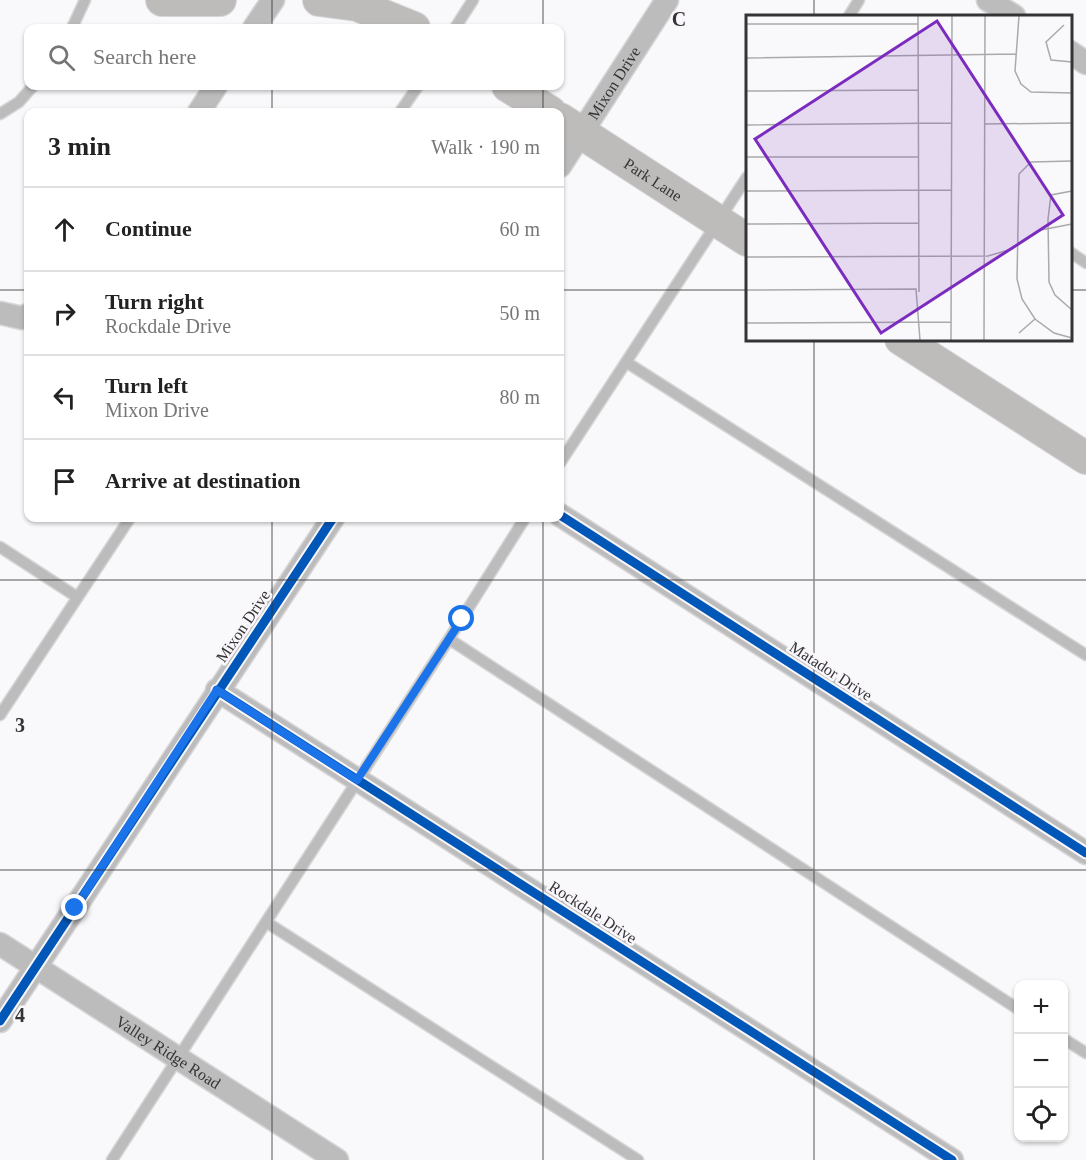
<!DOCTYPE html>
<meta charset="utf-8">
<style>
:root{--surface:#fff;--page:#f6f6f6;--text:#222;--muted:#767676;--line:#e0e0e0}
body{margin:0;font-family:Georgia,serif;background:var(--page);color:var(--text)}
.controls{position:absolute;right:18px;bottom:18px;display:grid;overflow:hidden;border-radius:12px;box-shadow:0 2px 4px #0004}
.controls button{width:54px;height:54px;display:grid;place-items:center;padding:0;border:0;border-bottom:2px solid var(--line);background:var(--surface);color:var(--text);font:30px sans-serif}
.stop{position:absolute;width:18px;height:18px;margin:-14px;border:4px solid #1a73e8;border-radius:50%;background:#fff}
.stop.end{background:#1a73e8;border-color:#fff;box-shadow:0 2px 6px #0008}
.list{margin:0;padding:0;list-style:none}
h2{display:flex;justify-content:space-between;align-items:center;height:78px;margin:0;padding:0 24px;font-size:26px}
h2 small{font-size:20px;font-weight:400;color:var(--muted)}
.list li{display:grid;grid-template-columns:39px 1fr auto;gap:18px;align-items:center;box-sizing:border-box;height:84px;padding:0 24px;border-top:2px solid var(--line)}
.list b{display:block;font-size:22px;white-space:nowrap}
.list p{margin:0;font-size:20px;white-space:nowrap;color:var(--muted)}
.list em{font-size:20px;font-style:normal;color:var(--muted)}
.icon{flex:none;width:33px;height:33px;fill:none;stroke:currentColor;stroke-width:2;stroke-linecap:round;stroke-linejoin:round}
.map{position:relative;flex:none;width:1086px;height:1160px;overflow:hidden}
.search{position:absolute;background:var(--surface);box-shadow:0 2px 4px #0004;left:24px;top:24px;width:540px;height:66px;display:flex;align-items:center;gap:15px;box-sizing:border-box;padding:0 21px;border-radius:12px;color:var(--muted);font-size:22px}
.panel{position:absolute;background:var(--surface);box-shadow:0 2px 4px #0004;left:24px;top:108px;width:540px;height:414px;border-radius:12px}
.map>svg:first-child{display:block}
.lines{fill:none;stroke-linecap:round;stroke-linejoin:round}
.lane-casing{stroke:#d6d5d7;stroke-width:13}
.street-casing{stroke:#d6d5d7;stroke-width:25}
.secondary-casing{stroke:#d6d5d7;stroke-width:34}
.lane{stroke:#bdbcbc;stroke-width:10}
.street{stroke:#bdbcbc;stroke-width:22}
.secondary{stroke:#bdbcbb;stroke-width:32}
.cycleway-casing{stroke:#f9f7fb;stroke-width:13}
.cycleway{stroke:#0057b8;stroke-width:9}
.route{stroke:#1a73e8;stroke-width:8}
.grid{fill:none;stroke:#343335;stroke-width:1.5;stroke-opacity:0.55}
.labels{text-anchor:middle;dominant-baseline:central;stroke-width:5;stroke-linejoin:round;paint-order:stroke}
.street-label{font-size:16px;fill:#343335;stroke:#f9f7fb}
.inset-road{fill:none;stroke:#aaa9ab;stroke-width:1.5}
.view{fill:#7b2cbf;fill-opacity:0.15;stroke:#7b2cbf;stroke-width:3}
.inset-edge{fill:none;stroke:#343335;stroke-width:3}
.grid-label{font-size:20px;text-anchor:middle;font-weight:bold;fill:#343335;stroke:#f9f7fb;stroke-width:5;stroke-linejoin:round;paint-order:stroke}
</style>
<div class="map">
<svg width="1086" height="1160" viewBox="0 0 1086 1160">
<rect width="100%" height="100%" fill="#f9f8fa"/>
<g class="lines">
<defs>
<path id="lane" d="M849,16L859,0
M72,28L85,0
M455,28L473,0
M400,112L418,86
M0,114L19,102L33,86
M1070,252L1086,263
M626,362L1086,655
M560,463L747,177
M0,547L77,597
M449,639L1018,1009
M0,715L130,518
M266,922L638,1160
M1064,1039L1086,1053
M112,1160L449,639L525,518"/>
<g id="street">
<path d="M988,0L1014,16"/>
<path d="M254,28L273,0"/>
<path d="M1070,52L1086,63"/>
<path d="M199,112L216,86"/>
<path id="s1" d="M560,166L667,0"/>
<path d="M0,313L22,318L28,315"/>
<path d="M560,515L1086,853"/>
<path d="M217,690L952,1160"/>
<path id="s2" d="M0,944L337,1160"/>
<path d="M0,1021L333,518"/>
</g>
<g id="secondary">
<path d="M162,0H220"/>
<path d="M319,0L357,5L414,28"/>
<path d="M508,86L550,112"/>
<path id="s3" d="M560,119L747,240"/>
<path d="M901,339L1086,458"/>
</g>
</defs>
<use href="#lane" class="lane-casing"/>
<use href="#street" class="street-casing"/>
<use href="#secondary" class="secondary-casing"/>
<use href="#lane" class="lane"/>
<use href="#street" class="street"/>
<use href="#secondary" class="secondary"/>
<defs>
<path id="cycleway" d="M560,515L1086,853
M217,690L952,1160
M0,1021L333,518"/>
</defs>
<use href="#cycleway" class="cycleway-casing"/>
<use href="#cycleway" class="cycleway"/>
</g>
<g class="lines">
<path class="route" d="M75,908L217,690L357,780L462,619"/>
</g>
<path class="grid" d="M272,0V28M543,0V28M814,0V16M272,86V112M543,86V112M0,290H28M560,290H747M1070,290H1086M814,339V1160M272,518V1160M543,518V1160M0,580H1086M0,870H1086"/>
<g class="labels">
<g class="street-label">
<text stroke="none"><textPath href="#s1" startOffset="99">Mixon Drive</textPath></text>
<text stroke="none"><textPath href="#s3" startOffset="111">Park Lane</textPath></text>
<text transform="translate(243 626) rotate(-56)">Mixon Drive</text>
<text transform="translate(831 671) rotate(33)">Matador Drive</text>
<text transform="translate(593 912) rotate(33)">Rockdale Drive</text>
<text stroke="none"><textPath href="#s2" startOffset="200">Valley Ridge Road</textPath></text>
</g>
</g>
<g transform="translate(746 15)">
<rect width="326" height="326" fill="#f9f8fa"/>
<path class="inset-road" d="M172,1L173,277M273,1L269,56L275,69L285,77L326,78M0,9H172M318,10L300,27L305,45L326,47M0,43L270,39M0,76L172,75M239,109L326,108M0,110L205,108M0,142H172M326,146L285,147L273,159L271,264L276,284L289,304L308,318L326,323M0,176L205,175M326,176L305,180L302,204L303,267L309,280L326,295M0,209L173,208M0,242L242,241L266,234L295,215L326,209M0,275L170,274L174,325M0,308L205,307M273,318L289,304M205,325L206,1M238,325L239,1"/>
<path class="view" d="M191,6L317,200L135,318L9,124Z"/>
<rect width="326" height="326" class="inset-edge"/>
</g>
<g class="grid-label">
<text x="679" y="26">C</text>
<text x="20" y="732">3</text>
<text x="20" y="1022">4</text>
</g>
</svg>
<div class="controls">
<button>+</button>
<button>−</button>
<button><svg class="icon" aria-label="locate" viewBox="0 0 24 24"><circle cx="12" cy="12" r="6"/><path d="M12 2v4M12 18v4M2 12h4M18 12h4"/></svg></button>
</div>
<div class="stop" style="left:462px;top:619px"></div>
<div class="stop end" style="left:75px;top:908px"></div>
<div class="search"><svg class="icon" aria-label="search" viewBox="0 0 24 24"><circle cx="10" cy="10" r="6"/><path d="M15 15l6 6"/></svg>Search here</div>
<section class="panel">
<h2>3 min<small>Walk · 190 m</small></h2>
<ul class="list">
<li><svg class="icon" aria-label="ahead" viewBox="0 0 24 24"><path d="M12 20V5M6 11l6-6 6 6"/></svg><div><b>Continue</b></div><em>60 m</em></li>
<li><svg class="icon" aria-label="right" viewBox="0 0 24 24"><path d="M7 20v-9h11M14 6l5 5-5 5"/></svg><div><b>Turn right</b><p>Rockdale Drive</p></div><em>50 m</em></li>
<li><svg class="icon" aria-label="left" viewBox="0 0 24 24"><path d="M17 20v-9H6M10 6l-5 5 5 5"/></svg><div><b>Turn left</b><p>Mixon Drive</p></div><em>80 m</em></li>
<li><svg class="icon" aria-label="arrive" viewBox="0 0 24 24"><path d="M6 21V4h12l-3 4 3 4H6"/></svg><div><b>Arrive at destination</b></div></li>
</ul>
</section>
</div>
